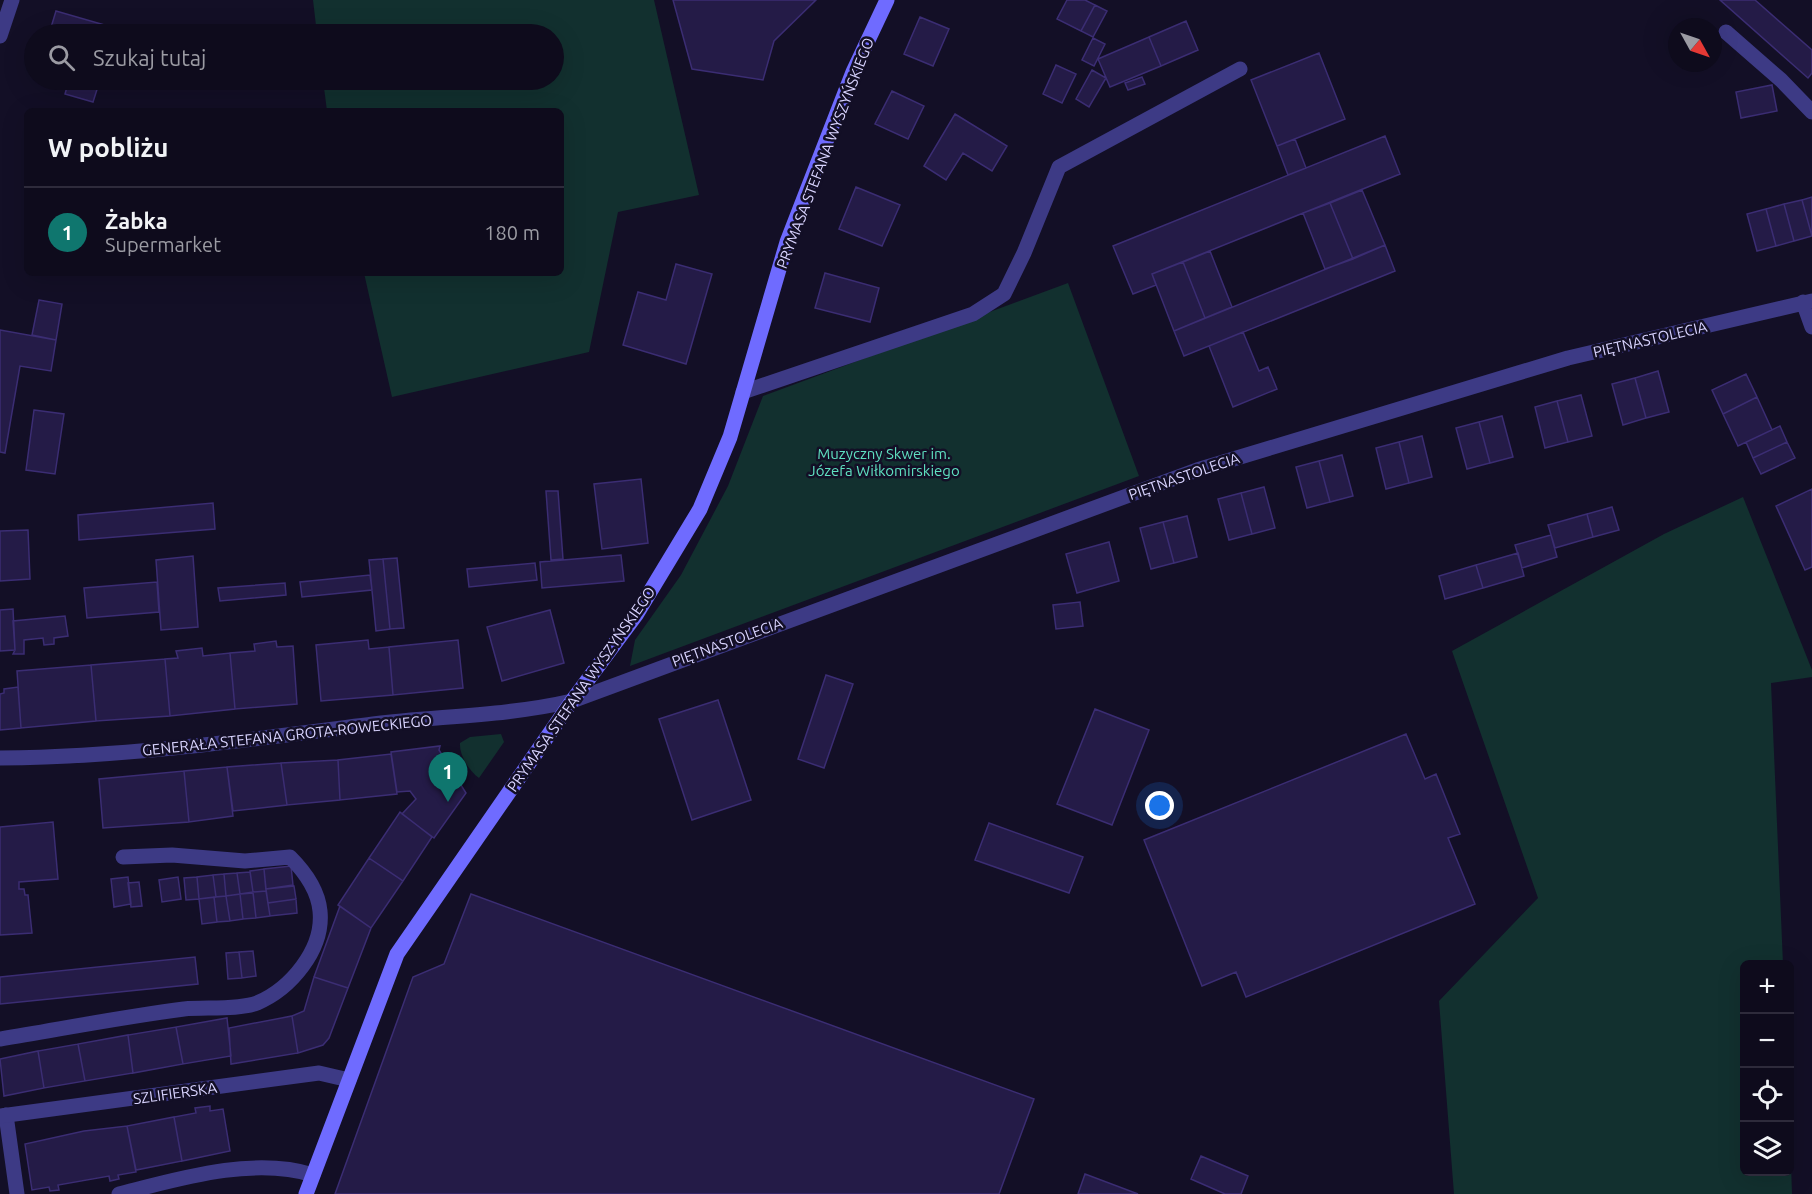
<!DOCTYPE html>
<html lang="pl">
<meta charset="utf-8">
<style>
:root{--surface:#0e0b1c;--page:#1c1929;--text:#f1f3f6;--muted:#9b9ba3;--line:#2e2b3b;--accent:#0f766e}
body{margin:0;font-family:Ubuntu,sans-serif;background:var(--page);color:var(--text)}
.controls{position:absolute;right:18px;bottom:18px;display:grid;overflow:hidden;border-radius:9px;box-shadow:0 6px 24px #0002}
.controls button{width:54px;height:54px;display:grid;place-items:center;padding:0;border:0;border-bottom:2px solid var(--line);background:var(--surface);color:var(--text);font:30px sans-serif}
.compass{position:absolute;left:1668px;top:18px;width:54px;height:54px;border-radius:50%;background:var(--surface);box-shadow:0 6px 24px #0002;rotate:130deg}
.you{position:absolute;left:1160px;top:806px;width:21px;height:21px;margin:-15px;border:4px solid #fff;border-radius:50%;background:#1a73e8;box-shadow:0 0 0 9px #1a73e833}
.badge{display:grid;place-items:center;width:39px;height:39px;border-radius:50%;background:var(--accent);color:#fff;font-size:20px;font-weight:700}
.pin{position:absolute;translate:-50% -50px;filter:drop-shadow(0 2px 3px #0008)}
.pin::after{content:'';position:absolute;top:32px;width:21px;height:18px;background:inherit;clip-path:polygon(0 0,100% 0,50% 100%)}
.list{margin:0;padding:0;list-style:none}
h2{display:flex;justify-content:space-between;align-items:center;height:78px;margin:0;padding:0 24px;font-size:26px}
h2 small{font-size:20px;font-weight:400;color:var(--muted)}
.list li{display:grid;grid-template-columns:39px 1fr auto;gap:18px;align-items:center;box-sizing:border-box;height:90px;padding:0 24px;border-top:2px solid var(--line)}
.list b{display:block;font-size:22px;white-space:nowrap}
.list p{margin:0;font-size:20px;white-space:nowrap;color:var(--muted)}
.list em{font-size:20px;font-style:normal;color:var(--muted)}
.icon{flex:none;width:33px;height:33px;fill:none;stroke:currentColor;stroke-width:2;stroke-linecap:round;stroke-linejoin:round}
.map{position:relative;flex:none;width:1812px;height:1194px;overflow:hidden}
.search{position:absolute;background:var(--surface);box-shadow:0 6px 24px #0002;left:24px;top:24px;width:540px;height:66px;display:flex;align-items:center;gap:15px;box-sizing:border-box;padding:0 21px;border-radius:33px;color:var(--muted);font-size:22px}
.panel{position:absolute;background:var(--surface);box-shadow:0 6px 24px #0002;left:24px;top:108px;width:540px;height:168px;border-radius:9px}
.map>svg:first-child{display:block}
.green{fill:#12302f}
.building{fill:#241b47;stroke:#3b2d73;stroke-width:1.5}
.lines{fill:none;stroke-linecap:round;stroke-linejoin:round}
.lane{stroke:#3d3a85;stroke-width:15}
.street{stroke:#3d3a85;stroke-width:15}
.secondary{stroke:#6f6bff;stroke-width:15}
.labels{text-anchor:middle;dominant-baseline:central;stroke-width:5;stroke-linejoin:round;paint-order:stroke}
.street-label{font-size:15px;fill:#d9d4ff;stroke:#130f26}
.park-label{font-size:15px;fill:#5fe0c0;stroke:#130f26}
</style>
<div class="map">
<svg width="1812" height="1194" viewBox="0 0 1812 1194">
<rect width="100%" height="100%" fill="#130f26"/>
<path class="green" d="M313,0H654L699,195L618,212L589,352L392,397L364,273H561V111H327L323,80H554V34H317Z
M1068,283L1139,476L630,666L635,640L681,575L728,486L763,396Z
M1743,497L1812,670V677L1771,683L1783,964H1744V1172H1790V1133L1792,1194H1454L1439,1001L1538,898L1452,651L1664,534Z
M501,734L504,742L479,778C469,771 459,755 460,743L470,737Z"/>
<path class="building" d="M673,0H816L774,41L763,80L692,69Z
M1067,0H1085L1095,5L1081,31L1057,19Z
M1720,0H1755L1812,50V73L1808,78Z
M1095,5L1107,11L1093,37L1081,31Z
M56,11L115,28L113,34H49Z
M920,17L949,29L933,66L904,54Z
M1186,21L1198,50L1161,66L1149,37Z
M1149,37L1161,66L1110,87L1098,59Z
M1093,38L1105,44L1094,66L1082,60Z
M1319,53L1345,119L1277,146L1251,80Z
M1056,65L1076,74L1062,103L1043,94Z
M1092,70L1106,78L1089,107L1076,99Z
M1142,77L1145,84L1128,90L1125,83Z
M69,80H100L93,102L65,94Z
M1772,85L1777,111L1741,118L1736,92Z
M892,91L924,106L908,139L875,124Z
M955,114L1007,146L992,171L963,153L946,180L924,166Z
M1385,136L1400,174L1152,274L1156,285L1133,294L1113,246Z
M1295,139L1306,168L1288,175L1277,146Z
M856,187L900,205L882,246L839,229Z
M1362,190L1385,245L1353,259L1330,203Z
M1812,197V236L1802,200Z
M1802,200L1812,236L1794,241L1784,204Z
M1330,203L1353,259L1325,269L1303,213Z
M1784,204L1794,241L1776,246L1766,209Z
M1766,209L1776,246L1757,251L1747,214Z
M1385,245L1395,271L1184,356L1174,331Z
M1210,251L1232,307L1205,318L1183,262Z
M1183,262L1205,318L1174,331L1152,274Z
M676,264L712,274L686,364L623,345L638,292L666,300Z
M825,273L879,288L870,322L815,308Z
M39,300L62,304L56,340L32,335Z
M0,330L56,340L51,371L20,366L5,453L0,452Z
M1243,332L1259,371L1268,367L1277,389L1233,407L1209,346Z
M1658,371L1669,412L1646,418L1635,378Z
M1746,374L1757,397L1723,414L1712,390Z
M1635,378L1646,418L1623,425L1612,384Z
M1581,395L1592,436L1568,442L1557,401Z
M1757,397L1772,430L1738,446L1723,414Z
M1557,401L1568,442L1545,448L1535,407Z
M34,410L64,414L55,474L26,470Z
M1502,416L1513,457L1490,463L1479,422Z
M1479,422L1490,463L1467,469L1456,428Z
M1780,426L1787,442L1753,458L1746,442Z
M1422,436L1432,477L1409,483L1399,442Z
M1399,442L1409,483L1386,489L1376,448Z
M1787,442L1795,458L1761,474L1753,458Z
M1342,455L1353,496L1330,502L1319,461Z
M1319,461L1330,502L1307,508L1296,467Z
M641,479L648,543L602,549L594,484Z
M1264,487L1275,528L1252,534L1241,493Z
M1812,489V567L1805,570L1776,506Z
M546,491H558L563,559L551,560Z
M1241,493L1252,534L1229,540L1218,499Z
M213,503L215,529L79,540L78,515Z
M1612,507L1619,530L1593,537L1587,514Z
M1587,514L1593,537L1555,548L1548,525Z
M1187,516L1197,557L1174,563L1163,522Z
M1163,522L1174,563L1151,569L1140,528Z
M28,530L30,579L0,581V531Z
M1551,535L1557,557L1522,568L1515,545Z
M1109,542L1119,581L1077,593L1066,554Z
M1518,553L1524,576L1483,588L1476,565Z
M621,555L624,581L542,588L540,562Z
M193,556L198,627L161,630L156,560Z
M397,558L404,628L390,629L383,559Z
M383,559L390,629L376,631L369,560Z
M535,563L537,580L469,587L467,569Z
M1476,565L1483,588L1445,599L1439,576Z
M370,575L372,590L302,597L300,582Z
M157,582L159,612L87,618L84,588Z
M285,583L286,595L220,601L218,588Z
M1080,602L1083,626L1056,629L1053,605Z
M13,609L15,650L0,651V610Z
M550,610L564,663L502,681L487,627Z
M65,616L68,636L54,638V644L44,645L43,638L24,640V654H13L15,650L13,621Z
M368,640L369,649L389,647L393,695L321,701L316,645Z
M458,640L463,688L393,695L389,647Z
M276,641L277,647L293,646L297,704L235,709L230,653L255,651L254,644Z
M202,648L203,656L230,653L235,709L170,716L165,659L178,658L176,651Z
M165,659L170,716L96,721L91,665Z
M91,665L96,721L21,728L17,671Z
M826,675L853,684L824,768L798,759Z
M18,687L21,728L0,730V694L4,693V689Z
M718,700L751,800L692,820L659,719Z
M1095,709L1149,730L1112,825L1057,804Z
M1406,734L1425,779L1436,774L1460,834L1448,838L1475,904L1246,997L1236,972L1202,986L1144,840Z
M440,746L439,750L466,793L434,838L402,814L416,799L410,791L397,792L391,752Z
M391,754L397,794L340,800L338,760Z
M338,760L340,800L287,805L281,763Z
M281,763L287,805L233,811L227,767Z
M227,767L233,816L189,822L184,771Z
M184,771L189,822L103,828L99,779Z
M400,812L432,837L403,881L369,858Z
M53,822L58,879L19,882V889H24L25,895H28L32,933L0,935V827Z
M989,823L1083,857L1069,893L975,860Z
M369,858L403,881L371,928L338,905Z
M291,866L293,885L266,889L264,869Z
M264,869L266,891L253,892L250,871Z
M250,872L253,892L240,894L237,873Z
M237,873L240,894L226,896L224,874Z
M224,874L226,896L216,897L213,875Z
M213,875L216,897L199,899L197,877Z
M128,877L131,904L114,907L111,879Z
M178,877L181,899L162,902L159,880Z
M197,877L199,899L186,900L184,878Z
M139,882L142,906L131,907L128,883Z
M294,886L296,899L268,903L266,889Z
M266,891L270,916L256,918L253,892Z
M253,893L256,918L243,919L240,894Z
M240,894L243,919L230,921L226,896Z
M471,894L1034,1099L999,1194H335L413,977L444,964Z
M226,896L230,921L217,922L214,897Z
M214,897L217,922L202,924L199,899Z
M296,899L297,913L270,916L268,903Z
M340,906L371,928L348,988L314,977Z
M253,951L256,976L242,978L239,952Z
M239,952L242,978L228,979L226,953Z
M195,957L198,984L0,1004V977Z
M314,977L348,988L329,1038L323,1045L298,1053L292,1016L304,1011Z
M292,1016L298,1053L231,1064L229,1028Z
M227,1018L231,1056L183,1064L176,1027Z
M176,1027L183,1064L133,1073L128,1035Z
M128,1035L133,1073L85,1081L78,1044Z
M78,1044L85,1081L44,1088L38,1051Z
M38,1051L44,1088L4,1096L0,1059Z
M210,1106V1111L223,1109L230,1151L182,1161L174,1117L196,1113L195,1108Z
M174,1117L182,1161L136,1170L127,1126Z
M127,1126L136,1172L118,1175L119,1179L110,1181L109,1176L58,1185L59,1190L50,1191L49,1187L32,1190L25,1144L84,1131Z
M1201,1156L1248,1176L1241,1194H1225L1191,1179Z
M1085,1174L1138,1194H1078Z"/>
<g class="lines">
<path class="lane" d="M1726,32L1781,80L1812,112
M743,392L973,314L1004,294L1024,253L1059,167L1240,69
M0,1039C61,1029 122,1017 184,1009C205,1007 239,1010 257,1003C290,989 324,950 320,911C318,890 304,871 290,857L245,861L172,855L123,857
M6,1115L17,1194
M119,1194C178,1179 253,1156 313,1175"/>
<path class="street" d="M0,36L12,0
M1803,302L1812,327
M0,758C125,757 248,740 373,724C439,716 507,716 572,701L1197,470L1568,358L1812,301
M0,1116L319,1073L349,1080"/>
<path class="secondary" d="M306,1194L397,954L572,701L636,615L700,509L730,437L787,242L853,72L887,0"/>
</g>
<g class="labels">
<g class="street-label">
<text transform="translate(825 153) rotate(-69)">PRYMASA STEFANA WYSZYŃSKIEGO</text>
<text transform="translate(1650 339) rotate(-13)">PIĘTNASTOLECIA</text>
<text transform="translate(1184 476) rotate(-19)">PIĘTNASTOLECIA</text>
<text transform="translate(727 642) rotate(-20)">PIĘTNASTOLECIA</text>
<text transform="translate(581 689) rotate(-55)">PRYMASA STEFANA WYSZYŃSKIEGO</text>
<text transform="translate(287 735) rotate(-6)">GENERAŁA STEFANA GROTA-ROWECKIEGO</text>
<text transform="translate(175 1093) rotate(-8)">SZLIFIERSKA</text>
</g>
<g class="park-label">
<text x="884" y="453">Muzyczny Skwer im.<tspan x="884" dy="17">Józefa Wiłkomirskiego</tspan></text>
</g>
</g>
</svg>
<div class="controls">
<button>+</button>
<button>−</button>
<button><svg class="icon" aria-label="locate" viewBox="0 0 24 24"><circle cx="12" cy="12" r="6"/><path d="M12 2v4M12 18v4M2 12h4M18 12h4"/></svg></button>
<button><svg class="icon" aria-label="layers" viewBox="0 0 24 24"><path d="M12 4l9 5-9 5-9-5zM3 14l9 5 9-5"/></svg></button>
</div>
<svg class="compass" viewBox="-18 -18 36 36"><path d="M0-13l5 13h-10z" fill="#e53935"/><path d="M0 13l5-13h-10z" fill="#9b9ba3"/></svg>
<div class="you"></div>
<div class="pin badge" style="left:448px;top:802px">1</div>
<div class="search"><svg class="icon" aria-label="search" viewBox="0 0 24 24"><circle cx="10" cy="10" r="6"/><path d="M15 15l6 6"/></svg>Szukaj tutaj</div>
<section class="panel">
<h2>W pobliżu<small></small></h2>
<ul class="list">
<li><span class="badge">1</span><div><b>Żabka</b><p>Supermarket</p></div><em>180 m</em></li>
</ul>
</section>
</div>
